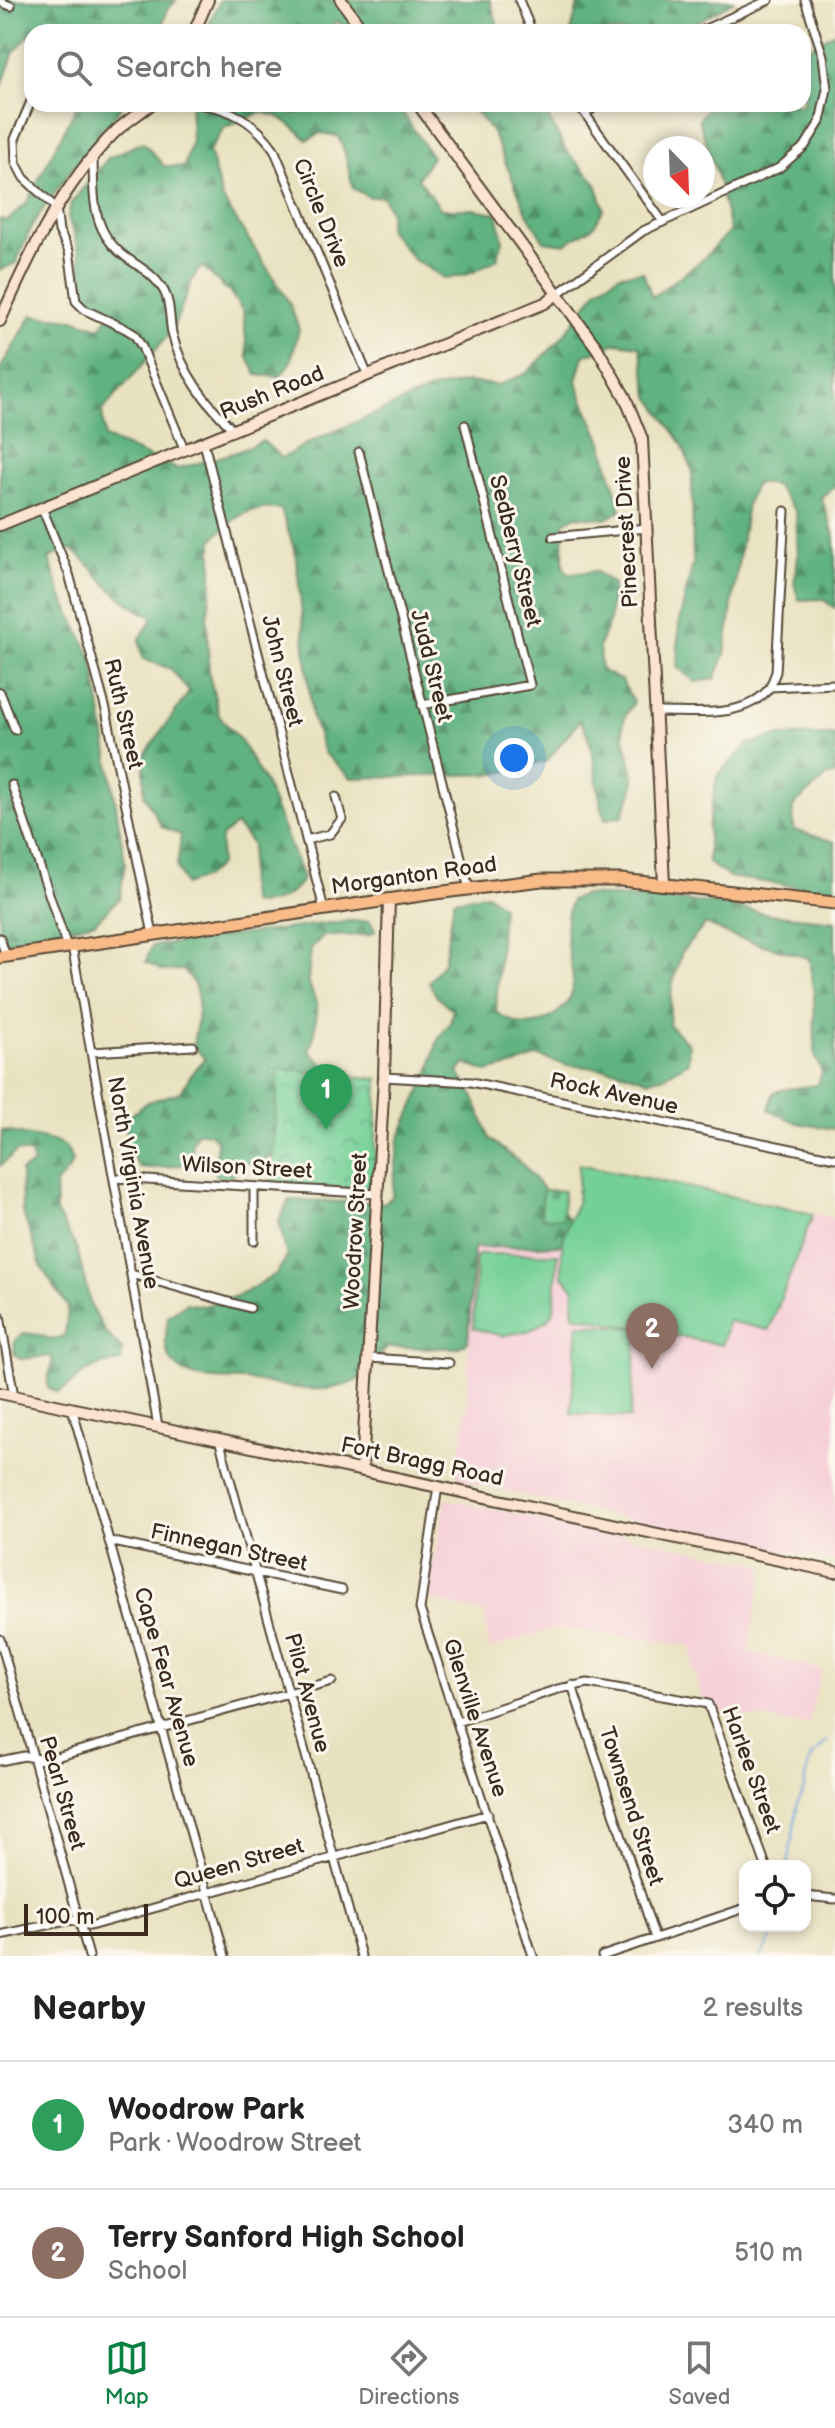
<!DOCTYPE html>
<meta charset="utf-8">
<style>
:root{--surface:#fff;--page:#f6f6f6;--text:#222;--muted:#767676;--line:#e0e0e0;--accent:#0b8043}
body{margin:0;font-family:"Balsamiq Sans",sans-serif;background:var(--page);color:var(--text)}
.controls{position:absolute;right:24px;bottom:24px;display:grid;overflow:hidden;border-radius:16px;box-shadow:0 4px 12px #0003}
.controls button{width:72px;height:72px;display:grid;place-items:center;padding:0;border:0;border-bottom:2px solid var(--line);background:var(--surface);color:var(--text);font:40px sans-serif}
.compass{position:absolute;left:643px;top:136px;width:72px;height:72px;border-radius:50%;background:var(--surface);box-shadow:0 4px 12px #0003;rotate:157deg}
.scale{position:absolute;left:24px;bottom:20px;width:124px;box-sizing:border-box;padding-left:8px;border:4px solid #3b2a1e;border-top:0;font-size:22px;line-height:28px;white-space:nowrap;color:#3b2a1e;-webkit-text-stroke:6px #fbf7ec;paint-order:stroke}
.you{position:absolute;left:514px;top:758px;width:28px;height:28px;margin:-20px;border:6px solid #fff;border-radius:50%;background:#1a73e8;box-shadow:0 0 0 12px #1a73e833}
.badge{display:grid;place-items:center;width:52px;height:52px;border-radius:50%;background:var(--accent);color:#fff;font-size:26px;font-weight:700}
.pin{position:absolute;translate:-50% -66px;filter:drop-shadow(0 2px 4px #0008)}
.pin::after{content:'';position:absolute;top:42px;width:28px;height:24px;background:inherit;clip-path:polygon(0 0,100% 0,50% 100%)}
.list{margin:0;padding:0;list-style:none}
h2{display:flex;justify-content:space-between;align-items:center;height:104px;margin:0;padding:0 32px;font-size:34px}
h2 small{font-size:26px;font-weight:400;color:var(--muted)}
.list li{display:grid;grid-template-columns:52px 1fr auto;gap:24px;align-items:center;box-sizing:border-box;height:128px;padding:0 32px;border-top:2px solid var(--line)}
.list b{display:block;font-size:30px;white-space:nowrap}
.list p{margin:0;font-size:26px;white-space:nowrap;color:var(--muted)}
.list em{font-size:26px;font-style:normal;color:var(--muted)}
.icon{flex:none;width:44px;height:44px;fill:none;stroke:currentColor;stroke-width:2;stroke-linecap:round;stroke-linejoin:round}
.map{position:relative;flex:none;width:835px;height:1956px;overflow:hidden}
.search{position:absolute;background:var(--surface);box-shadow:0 4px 12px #0003;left:24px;right:24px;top:24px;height:88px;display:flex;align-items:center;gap:20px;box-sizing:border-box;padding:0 28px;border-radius:24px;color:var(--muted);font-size:30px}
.sheet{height:360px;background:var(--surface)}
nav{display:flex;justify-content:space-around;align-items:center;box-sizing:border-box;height:112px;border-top:2px solid var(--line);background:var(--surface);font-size:22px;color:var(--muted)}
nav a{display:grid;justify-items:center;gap:4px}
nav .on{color:var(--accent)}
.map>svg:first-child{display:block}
.built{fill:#f6cfd8}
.forest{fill:url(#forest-firs);stroke:#4e6e4f;stroke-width:2}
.cemetery{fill:url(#cemetery-stones);stroke:#587d5a;stroke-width:2}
.park{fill:url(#park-crowns);stroke:#587d5a;stroke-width:2}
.pitch{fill:#75d097;stroke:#587d5a;stroke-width:2}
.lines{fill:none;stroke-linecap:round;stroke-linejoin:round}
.stream{stroke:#75a6e0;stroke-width:2}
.street-casing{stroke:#554636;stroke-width:11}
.secondary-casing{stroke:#554636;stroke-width:14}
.primary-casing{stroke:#554636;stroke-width:15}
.street{stroke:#fff;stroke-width:7}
.secondary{stroke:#fde4d0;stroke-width:10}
.primary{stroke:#f9bc89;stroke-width:11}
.labels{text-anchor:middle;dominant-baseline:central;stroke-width:6;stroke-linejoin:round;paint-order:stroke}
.street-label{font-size:22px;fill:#3b2a1e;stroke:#fbf7ec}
</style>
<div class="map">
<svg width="835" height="1956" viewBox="0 0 835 1956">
<defs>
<pattern id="forest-firs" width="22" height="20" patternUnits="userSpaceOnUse" patternTransform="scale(2)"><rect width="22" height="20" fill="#60b280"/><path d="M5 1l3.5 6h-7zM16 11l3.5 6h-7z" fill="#509168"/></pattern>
<pattern id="cemetery-stones" width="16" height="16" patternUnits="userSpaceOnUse" patternTransform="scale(2)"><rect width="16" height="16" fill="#75d097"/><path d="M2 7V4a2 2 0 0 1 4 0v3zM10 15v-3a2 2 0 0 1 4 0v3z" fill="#61a97b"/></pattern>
<pattern id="park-crowns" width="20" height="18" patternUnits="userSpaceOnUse" patternTransform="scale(2)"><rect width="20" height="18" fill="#75d097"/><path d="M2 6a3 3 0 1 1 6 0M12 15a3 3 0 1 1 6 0" fill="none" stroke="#61a97b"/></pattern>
</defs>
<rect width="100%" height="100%" fill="#fbf7ec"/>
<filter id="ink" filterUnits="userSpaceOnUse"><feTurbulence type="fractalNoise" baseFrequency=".0125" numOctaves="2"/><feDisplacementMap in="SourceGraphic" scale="16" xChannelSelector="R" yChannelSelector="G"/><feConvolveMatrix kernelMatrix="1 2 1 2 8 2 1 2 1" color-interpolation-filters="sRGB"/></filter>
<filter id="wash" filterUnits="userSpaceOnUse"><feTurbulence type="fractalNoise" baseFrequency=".006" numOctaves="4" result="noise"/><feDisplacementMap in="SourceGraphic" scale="32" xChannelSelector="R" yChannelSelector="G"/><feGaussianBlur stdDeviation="1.8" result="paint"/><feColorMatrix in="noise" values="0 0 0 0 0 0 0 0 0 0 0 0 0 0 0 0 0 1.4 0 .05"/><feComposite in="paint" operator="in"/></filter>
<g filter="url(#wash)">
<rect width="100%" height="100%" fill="#e9e2c1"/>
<path class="built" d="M579,1164L835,1218V1561L623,1518L456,1480L468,1396L469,1248L562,1245L569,1220L577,1203Z
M446,1499L764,1565L748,1652L821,1669L808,1725L705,1711L693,1666L692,1645L555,1628L489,1649L485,1613L426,1600Z"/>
<path class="forest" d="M0,0H176L168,9L160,32H51L48,21L32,32L14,52L0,92Z
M220,0H490L500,32H409L390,21L352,30L335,21L329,32H205Z
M579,0H733L734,1L679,32H571Z
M753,19H769L774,32H750Z
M835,32V487L821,497L835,538V608L822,599L799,600L794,584L798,557L796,512L775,485L756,483L747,503L725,654L715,679L695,682L677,667L679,622L693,563L692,470L682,444L649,395L640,346L616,343L584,356L577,381L581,395L602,442L621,510L606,519L576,516L564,523L563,566L569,574L595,571L613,584L609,622L599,646L601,670L622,681L634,703C610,728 633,750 634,781C634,792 626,806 622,817L605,819C593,785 599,751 580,720L547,761L496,774L351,778L324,753L312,717L296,555L281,509C245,506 237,516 212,540V582L207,617L209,674L219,716L241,741L266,785L303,878C291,897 273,906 251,903L248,884L252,844L236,825L221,837L220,864L206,877L185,885L177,867L181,835L162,827L144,795V756L189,692L171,669L143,659L139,640L153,618C137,610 124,601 111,589C97,576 86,558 70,549L49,558L62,597L93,660L125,862L120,898L95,922L0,943V369L32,315L73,319L100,328L111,311L94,304L85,295L78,246L68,218L71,203L108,158L143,142L164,166L184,167L192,140L190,104H397L432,157L418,178L441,209H474L497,213L503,241L497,259L472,273L446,279L413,259L388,229L390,213L383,196L369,197L353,188L345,153L338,136L321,133L307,140L295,128L277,116L262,112L224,128L209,151L222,198L289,302L299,329L291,361L280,377L257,375L248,358L243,311L230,293L202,266L193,278L172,331L102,411L105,438L177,469L237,452L263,441L282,458L308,443L432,389L467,382L498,385L527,373L559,341L598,289L620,274L643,272L652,297L702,260L730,231L717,176L699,120L710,104H803V48L806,49Z
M78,104H124L68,174L34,222L16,263L0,270V219L7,221L26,204Z
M474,104H541L567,152L595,181L604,208L594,226L565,244L544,241L528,215L493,134L473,108Z
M835,735V775L828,776L793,806L794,830L835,842V892L729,877L708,863V828L717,776L742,751L748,744L780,736Z
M487,894L502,906L496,1012C514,1024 528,1030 548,1019C581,1000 574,980 568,949C565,932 566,916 571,900L584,895L713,903L768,914L835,921V1129L797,1123L769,1110L773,1093C788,1086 803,1089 818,1084L822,1072L815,1056L814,994L809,958L732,936L706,924L682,951L672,986L669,1025L689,1044L688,1062L665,1076L648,1080L617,1070L567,1065L538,1056L515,1065L486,1072L466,1064L458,1072L473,1095L490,1139L524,1166L569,1220L562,1245L474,1248L468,1342L457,1348L388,1347C378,1357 366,1377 354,1382C316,1398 281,1383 244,1380C223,1378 195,1383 178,1368C161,1354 166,1334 168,1316L186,1303L203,1306L240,1295L276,1274L287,1257L279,1221L289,1200L384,1203L392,1197L399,1139L430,1070L438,1039L450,1023L453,1010L437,997L429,982L444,962L454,900Z
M346,921H370L375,931L368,935L323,936L311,948L308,981L317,1005L315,1033L309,1051L324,1065V1074L279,1070L273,1155L258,1163H244L235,1174L222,1180L215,1174L217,1140L209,1133H197L191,1143L193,1154L188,1164L156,1168L139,1167C128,1150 123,1138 127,1118L148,1102L181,1092L192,1073L205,1059L193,1046C197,1017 206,993 184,970L163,971L146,962L152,946Z
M2,1130C17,1135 59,1138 67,1149C70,1153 70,1158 72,1162L68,1171L55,1184L56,1212L77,1249L91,1306L105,1332L123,1350L121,1362C104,1364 91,1366 78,1378C70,1385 67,1389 57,1393L47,1386C48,1375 53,1367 52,1356L21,1359L14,1354L15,1340L24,1333L39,1335L53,1340L65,1335L68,1307L42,1268L22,1211L21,1171L33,1165L32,1154L17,1151L0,1166Z"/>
<path class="cemetery" d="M543,1190L564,1191L562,1219L541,1217Z"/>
<path class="park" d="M279,1069L378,1079L374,1190L271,1184Z"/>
<path class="pitch" d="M579,1164L813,1214L769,1330L728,1321L722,1345L573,1315L574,1288L562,1275V1245L569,1220L577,1203Z
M481,1254H558L554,1311L547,1320L531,1330L502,1336L473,1328L476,1257Z
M578,1324L638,1328L630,1418L571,1413Z"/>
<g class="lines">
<path class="stream" d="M788,1866L798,1801L804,1789L810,1758L828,1740
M761,1956L778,1926"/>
</g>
</g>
<g filter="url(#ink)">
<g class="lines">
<defs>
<path id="street" d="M519,0L532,32
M0,2L11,6
M699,32L769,0
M32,99L15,139L16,163L24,178L56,208L59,231L69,251L76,301L85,310L124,328L134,334L142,347L185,451
M198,104C231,108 255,122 274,149L368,376
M578,104L663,222
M585,114L599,104
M93,159C94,199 91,232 127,258C141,268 155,275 164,291C171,304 169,318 172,333C182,374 205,401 234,431
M557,294L643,231L779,168L805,146L820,122L827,89L823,56L805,0
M204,443L324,909
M359,452L469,889
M42,508L69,574L106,710L153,934
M553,537L647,528
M770,687L776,672L785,511
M0,692L15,730
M422,705L530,685L465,425
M654,712C692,711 745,721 770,687L835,684
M12,785L67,947
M306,840L330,834L342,819L336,797
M0,938L6,956
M72,946L158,1426
M91,1052L193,1046
M384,1077L471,1082L835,1158
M114,1178L378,1194
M254,1241V1187
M131,1274L250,1308
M0,1316L14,1396
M368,1358L449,1363
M72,1408L225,1956
M219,1439L361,1956
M438,1486L420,1609L533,1956
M109,1541L342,1590
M0,1639L89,1956
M572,1685L655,1938
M457,1722L558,1689L588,1683L708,1704L766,1866
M0,1761L24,1756L45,1760L332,1681
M805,1896L835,1899
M0,1935L71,1920L90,1926L488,1814
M602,1956L745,1908"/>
<path id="secondary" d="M341,0L364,32
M194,32L208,0
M418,104L597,348L625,397L642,439L664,884
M0,321C30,253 63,183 116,131C127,121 140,113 151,104
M0,525L545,303L557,294
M0,1393L835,1572
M362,1470L384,1077L389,899"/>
<path id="primary" d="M0,957L435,893L542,880H621L835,903"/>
</defs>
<use href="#street" class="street-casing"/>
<use href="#secondary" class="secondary-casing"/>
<use href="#primary" class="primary-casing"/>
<use href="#street" class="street"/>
<use href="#secondary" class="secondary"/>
<use href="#primary" class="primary"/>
</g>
</g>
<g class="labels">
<g class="street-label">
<text transform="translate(321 213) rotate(68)">Circle Drive</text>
<text transform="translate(272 393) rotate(-22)">Rush Road</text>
<text transform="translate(627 532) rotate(-93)">Pinecrest Drive</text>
<text transform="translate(515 551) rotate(76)">Sedberry Street</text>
<text transform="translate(431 666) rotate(76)">Judd Street</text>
<text transform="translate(282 671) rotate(76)">John Street</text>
<text transform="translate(123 714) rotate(77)">Ruth Street</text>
<text transform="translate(414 876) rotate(-8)">Morganton Road</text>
<text transform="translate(614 1094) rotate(12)">Rock Avenue</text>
<text transform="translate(247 1168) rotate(3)">Wilson Street</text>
<text transform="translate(133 1183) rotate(80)">North Virginia Avenue</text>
<text transform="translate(356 1231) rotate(-87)">Woodrow Street</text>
<text transform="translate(422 1462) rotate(12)">Fort Bragg Road</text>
<text transform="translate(229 1548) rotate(12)">Finnegan Street</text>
<text transform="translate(166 1677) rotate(74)">Cape Fear Avenue</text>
<text transform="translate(307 1693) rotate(75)">Pilot Avenue</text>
<text transform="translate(475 1718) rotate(72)">Glenville Avenue</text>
<text transform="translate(751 1770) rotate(70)">Harlee Street</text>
<text transform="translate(62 1793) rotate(74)">Pearl Street</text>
<text transform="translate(631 1806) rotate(72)">Townsend Street</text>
<text transform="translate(239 1864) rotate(-16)">Queen Street</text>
</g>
</g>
</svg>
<div class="controls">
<button><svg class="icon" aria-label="locate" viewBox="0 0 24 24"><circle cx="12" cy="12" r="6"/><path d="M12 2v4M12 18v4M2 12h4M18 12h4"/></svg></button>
</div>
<svg class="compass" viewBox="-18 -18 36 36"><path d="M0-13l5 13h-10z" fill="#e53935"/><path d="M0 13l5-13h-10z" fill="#767676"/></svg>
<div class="scale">100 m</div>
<div class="you"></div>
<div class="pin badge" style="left:326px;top:1130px;background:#2e9e5b">1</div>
<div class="pin badge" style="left:652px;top:1369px;background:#8d6e63">2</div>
<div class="search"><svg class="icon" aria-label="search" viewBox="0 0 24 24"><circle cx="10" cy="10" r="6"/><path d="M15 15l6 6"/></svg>Search here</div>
</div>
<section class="sheet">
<h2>Nearby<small>2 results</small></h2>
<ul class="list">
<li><span class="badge" style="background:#2e9e5b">1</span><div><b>Woodrow Park</b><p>Park · Woodrow Street</p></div><em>340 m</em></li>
<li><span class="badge" style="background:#8d6e63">2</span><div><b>Terry Sanford High School</b><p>School</p></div><em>510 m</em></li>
</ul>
</section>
<nav>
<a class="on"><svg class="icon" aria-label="map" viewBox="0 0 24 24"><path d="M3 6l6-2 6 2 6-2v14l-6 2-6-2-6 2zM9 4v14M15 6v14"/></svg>Map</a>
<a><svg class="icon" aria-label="directions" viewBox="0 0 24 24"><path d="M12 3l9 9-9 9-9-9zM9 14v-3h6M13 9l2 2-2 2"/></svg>Directions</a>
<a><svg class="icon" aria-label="saved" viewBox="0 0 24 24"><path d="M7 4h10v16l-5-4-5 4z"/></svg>Saved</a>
</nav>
